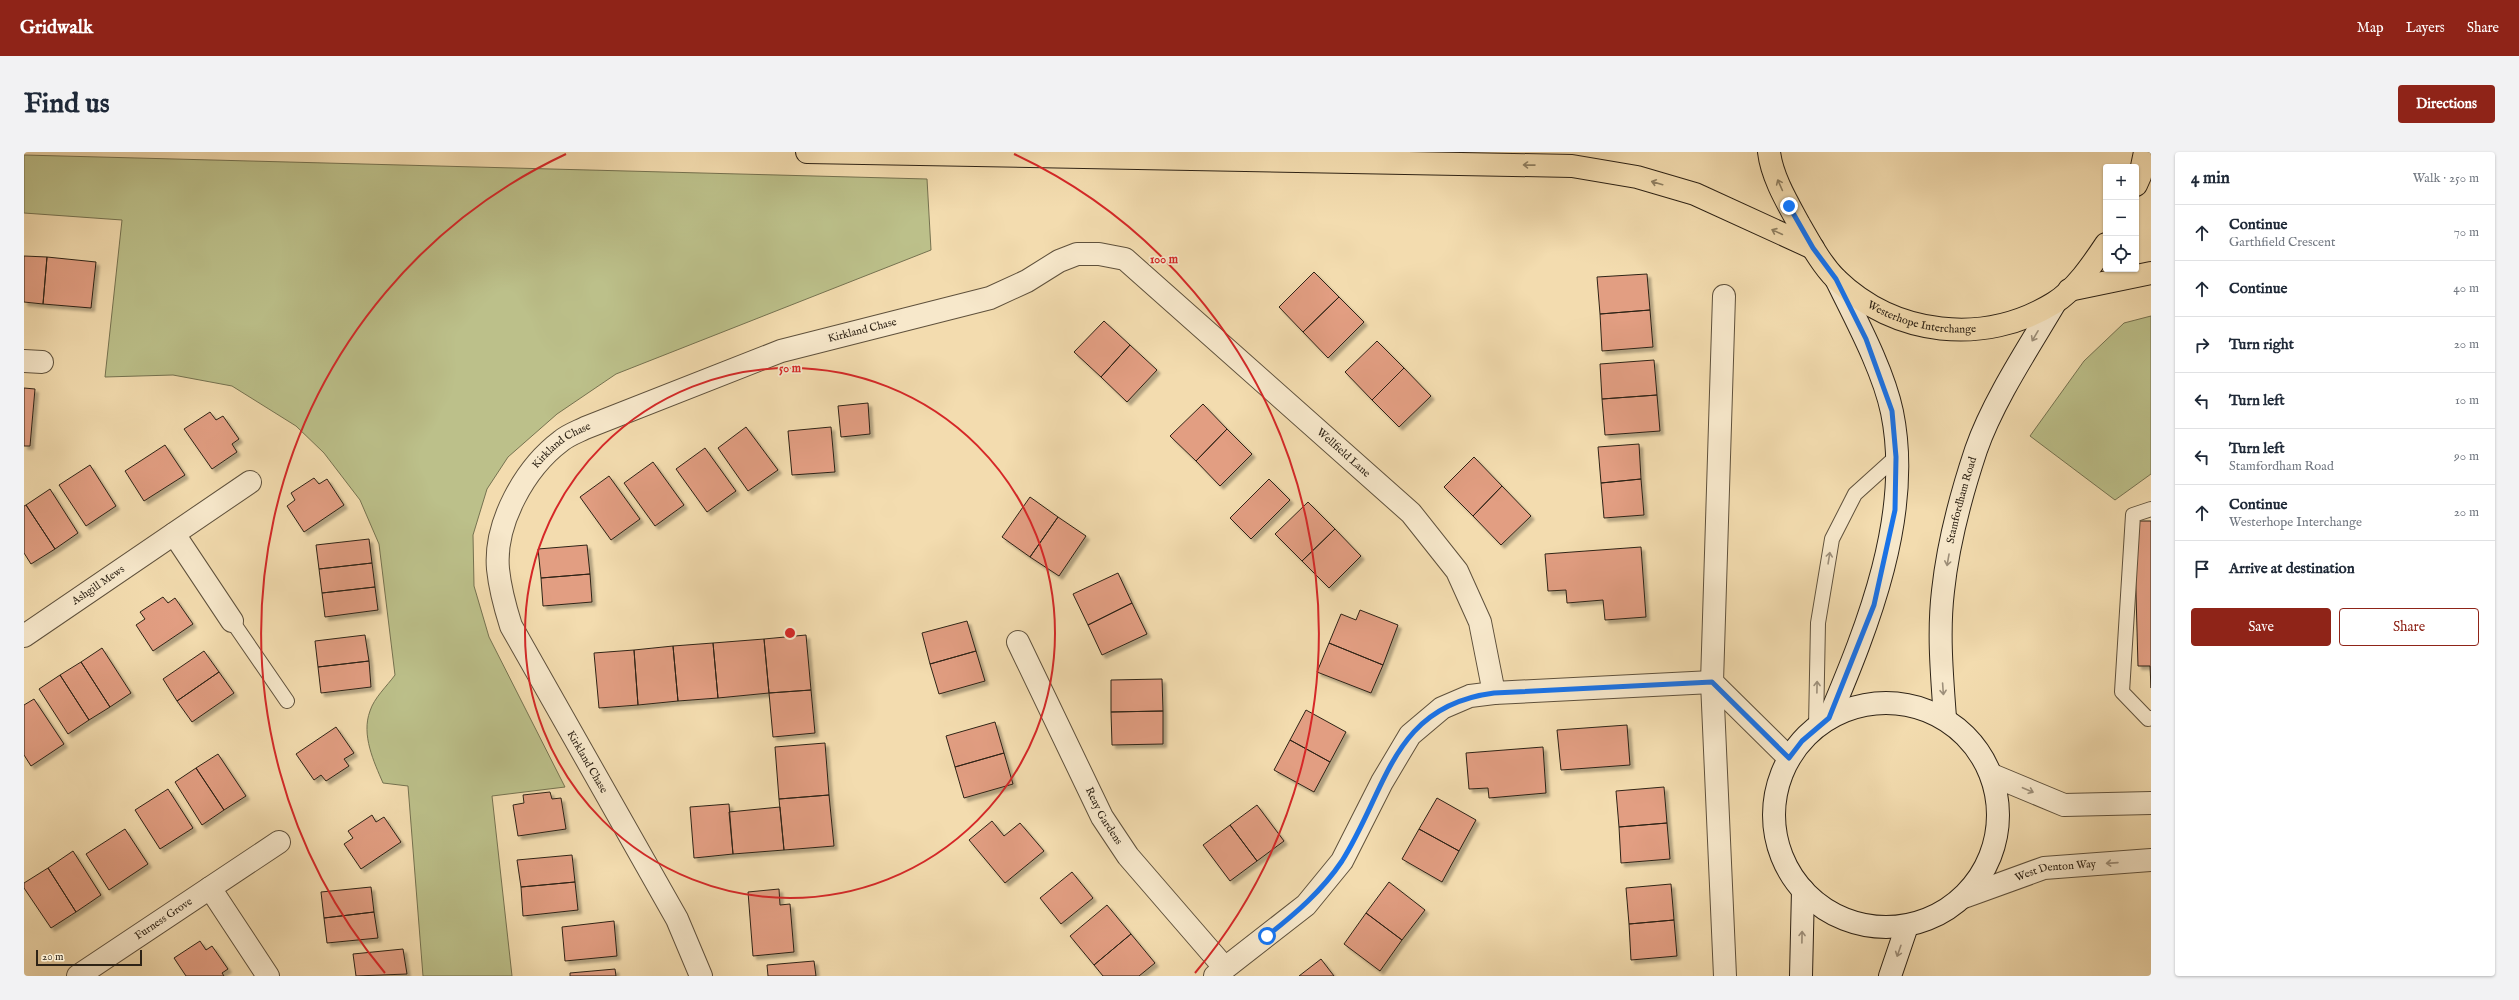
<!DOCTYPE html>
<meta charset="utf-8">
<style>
:root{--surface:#fff;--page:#f2f2f3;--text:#1f2937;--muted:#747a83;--line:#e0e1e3;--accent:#8f2418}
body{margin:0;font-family:"IM FELL English",serif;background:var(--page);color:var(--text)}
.controls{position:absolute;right:12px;top:12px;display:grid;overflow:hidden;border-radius:4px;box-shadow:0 1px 3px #0004}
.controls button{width:36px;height:36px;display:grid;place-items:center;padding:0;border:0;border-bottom:1px solid var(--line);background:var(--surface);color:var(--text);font:20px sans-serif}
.scale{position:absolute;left:12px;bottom:10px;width:106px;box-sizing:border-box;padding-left:4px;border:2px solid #2e2316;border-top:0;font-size:11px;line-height:14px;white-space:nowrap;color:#2e2316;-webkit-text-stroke:3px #f7e8cb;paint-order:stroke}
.stop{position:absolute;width:12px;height:12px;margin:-9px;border:3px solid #1a73e8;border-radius:50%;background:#fff}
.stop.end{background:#1a73e8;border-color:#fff;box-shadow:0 1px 4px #0008}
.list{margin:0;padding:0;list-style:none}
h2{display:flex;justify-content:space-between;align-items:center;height:52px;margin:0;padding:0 16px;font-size:17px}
h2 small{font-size:13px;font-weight:400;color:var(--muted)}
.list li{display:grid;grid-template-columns:26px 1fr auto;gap:12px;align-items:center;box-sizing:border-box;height:56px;padding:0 16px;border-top:1px solid var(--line)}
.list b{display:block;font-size:15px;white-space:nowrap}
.list p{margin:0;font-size:13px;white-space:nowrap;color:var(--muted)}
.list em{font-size:13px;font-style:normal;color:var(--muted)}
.actions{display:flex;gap:8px;padding:12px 16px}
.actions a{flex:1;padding:9px 0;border:1px solid var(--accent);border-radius:4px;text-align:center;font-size:14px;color:var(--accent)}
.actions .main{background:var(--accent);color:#fff}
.icon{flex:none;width:22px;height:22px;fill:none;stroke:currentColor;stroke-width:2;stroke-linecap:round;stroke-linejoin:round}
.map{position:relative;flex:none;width:2127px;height:824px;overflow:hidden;border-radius:4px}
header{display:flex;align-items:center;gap:24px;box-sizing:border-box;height:56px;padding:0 20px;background:var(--accent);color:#fff}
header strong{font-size:19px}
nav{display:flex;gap:22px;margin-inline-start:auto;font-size:14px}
.intro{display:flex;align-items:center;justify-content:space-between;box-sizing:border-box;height:96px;padding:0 24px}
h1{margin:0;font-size:28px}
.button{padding:10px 18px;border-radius:4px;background:var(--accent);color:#fff;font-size:14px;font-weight:700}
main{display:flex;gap:24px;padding:0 24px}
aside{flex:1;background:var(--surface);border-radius:4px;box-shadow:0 1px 3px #0004}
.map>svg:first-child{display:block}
.green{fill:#bcc08a;stroke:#757250}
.building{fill:#e29e82;stroke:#2e2316;filter:url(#shadow)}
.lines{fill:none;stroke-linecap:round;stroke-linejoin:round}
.service-casing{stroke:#5f513c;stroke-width:16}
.minor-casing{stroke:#5f513c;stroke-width:24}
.tertiary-casing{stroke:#5f513c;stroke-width:24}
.secondary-casing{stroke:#2e2316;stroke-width:24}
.primary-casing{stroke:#2e2316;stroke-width:24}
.trunk-casing{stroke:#2e2316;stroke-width:24}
.service{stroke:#f7e8cb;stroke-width:14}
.minor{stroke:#f7e8cb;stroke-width:22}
.tertiary{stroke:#f7e8cb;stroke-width:22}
.secondary{stroke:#f7e8cb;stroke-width:22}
.primary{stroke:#f3dcaf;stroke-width:22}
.trunk{stroke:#f3dcaf;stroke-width:22}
.oneway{stroke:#908062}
.oneway2{stroke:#9d8f7a}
.route{stroke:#1a73e8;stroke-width:5}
.ring{fill:none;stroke:#d62828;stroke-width:2}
.labels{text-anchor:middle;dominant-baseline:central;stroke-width:3.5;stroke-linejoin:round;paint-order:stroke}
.street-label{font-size:11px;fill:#2e2316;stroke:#f7e8cb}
.centre{fill:#d62828;stroke:#f7e8cb;stroke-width:2}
.ring-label{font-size:12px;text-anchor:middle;font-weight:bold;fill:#d62828;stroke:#f7e8cb;stroke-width:3.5;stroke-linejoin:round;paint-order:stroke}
</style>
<header>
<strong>Gridwalk</strong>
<nav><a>Map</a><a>Layers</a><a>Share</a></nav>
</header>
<div class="intro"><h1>Find us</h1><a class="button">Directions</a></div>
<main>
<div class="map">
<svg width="2127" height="824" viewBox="0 0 2127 824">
<defs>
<filter id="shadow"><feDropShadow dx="3.5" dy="3.5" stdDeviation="1" flood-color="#0004"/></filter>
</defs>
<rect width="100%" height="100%" fill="#f3dcaf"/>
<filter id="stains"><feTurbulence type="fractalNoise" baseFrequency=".005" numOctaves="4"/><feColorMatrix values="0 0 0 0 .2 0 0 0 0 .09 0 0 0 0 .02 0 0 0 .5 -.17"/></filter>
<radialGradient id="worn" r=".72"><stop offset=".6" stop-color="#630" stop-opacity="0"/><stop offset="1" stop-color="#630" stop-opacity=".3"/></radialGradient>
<path class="green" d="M0,3L903,27L907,98L592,222L533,262L484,305L463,337L449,383L450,434L465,485L541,635L468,644L488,824H399L384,634L359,631C350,610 337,583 346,559C350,546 363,534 371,523L355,392L336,348L300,301L272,274L208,234L149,223L81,225L98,68L0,61Z
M2127,164V322L2091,348L2006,284L2060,209L2100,171Z"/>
<path class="building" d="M0,104L23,105L19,152L0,150Z
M23,105L72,110L67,156L19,152Z
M1290,120L1315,145L1279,180L1255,155Z
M1623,122L1626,158L1576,162L1573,125Z
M1315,145L1340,170L1304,206L1279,180Z
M1626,158L1629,195L1578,199L1576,162Z
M1080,169L1106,193L1077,225L1050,200Z
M1353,189L1380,216L1348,248L1321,220Z
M1106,193L1133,218L1103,250L1077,225Z
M1630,208L1633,243L1578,247L1576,212Z
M1380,216L1407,244L1375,275L1348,248Z
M0,236L11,237L6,294H0Z
M1633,243L1636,279L1581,283L1578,247Z
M844,251L846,282L817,285L814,254Z
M1179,252L1203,277L1172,309L1146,284Z
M186,260L192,268L199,264L215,287L208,292L213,300L188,317L160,277Z
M722,275L754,318L724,339L694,296Z
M807,275L811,320L768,323L764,279Z
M1203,277L1228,302L1196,334L1172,309Z
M1615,292L1617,327L1577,331L1574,295Z
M141,293L161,323L120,349L101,319Z
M681,296L712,339L683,360L652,317Z
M1450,305L1478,334L1449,364L1420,335Z
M629,310L660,353L631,374L600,331Z
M66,313L92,354L62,374L35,333Z
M585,324L616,367L587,388L556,345Z
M290,326L295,332L303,327L320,353L280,380L263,354L271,348L267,341Z
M1245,327L1266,348L1227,387L1206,366Z
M1617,327L1620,363L1580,366L1577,331Z
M1478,334L1507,364L1477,393L1449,364Z
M26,337L54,381L31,397L2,353Z
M1006,345L1034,365L1006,405L978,385Z
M1284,350L1311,377L1278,409L1251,382Z
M2,353L31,397L7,412L0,401V354Z
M1034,365L1062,384L1035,424L1006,405Z
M2110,369H2127V536L2126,514H2114Z
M1311,377L1337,404L1305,436L1278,409Z
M345,387L348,411L295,417L292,393Z
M563,393L566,422L517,426L514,397Z
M1617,395L1622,465L1581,468L1579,448L1543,451L1542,438L1524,439L1521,402Z
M348,411L351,435L298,441L295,417Z
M1094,421L1108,451L1064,473L1049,442Z
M566,422L568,450L519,454L517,426Z
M351,435L354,458L301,465L298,441Z
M139,445L144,451L151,446L169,472L129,499L112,473L121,467L116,460Z
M1108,451L1123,482L1078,503L1064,473Z
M1336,458L1374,473L1359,513L1305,491L1317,462L1332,468Z
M943,469L952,499L906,512L898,481Z
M341,483L345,509L294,515L291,489Z
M782,483L787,538L745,541L740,487Z
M740,487L745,541L694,546L689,491Z
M689,491L694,546L654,549L649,494Z
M1305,491L1359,513L1347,541L1293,520Z
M649,494L654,549L614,553L610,498Z
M78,496L107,541L86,555L57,510Z
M610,498L614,553L575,556L570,501Z
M180,499L195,520L153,549L139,527Z
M952,499L961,529L915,542L906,512Z
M345,509L347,535L297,541L294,515Z
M57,510L86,555L65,568L36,523Z
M195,520L210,541L168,570L153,549Z
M36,523L65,568L44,582L15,537Z
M1138,527L1139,559L1087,560V528Z
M787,538L791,581L749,585L745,541Z
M10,547L40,592L7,614L0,603V553Z
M1282,558L1322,580L1306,610L1266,588Z
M1139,559V592L1088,593L1087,560Z
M971,570L980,601L931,615L922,584Z
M1603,573L1606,613L1537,618L1533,578Z
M312,575L330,601L320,607L325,614L302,629L297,623L290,628L272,602Z
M1266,588L1306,610L1290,640L1250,618Z
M801,591L805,643L755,647L751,595Z
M1519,595L1522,641L1465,646L1464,636L1445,637L1442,601Z
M980,601L989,632L940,646L931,615Z
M194,602L222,644L200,658L172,616Z
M172,616L200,658L178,673L151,630Z
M1640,635L1643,671L1595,675L1592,639Z
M144,637L169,676L136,697L111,658Z
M526,640L528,647L537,646L542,677L494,684L489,653L500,651L499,643Z
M805,643L810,694L760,698L755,647Z
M1413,646L1452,668L1435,699L1395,677Z
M705,652L709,702L670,706L666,655Z
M1233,653L1260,689L1233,709L1206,673Z
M756,655L760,698L709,702L705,660Z
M348,663L352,670L360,665L377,690L337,717L320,692L329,686L324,679Z
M968,669L980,684L996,671L1020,699L981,731L945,688Z
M1643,671L1646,707L1597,711L1595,675Z
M1206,673L1233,709L1206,729L1179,693Z
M101,677L124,712L85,738L62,702Z
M1395,677L1435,699L1418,730L1378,707Z
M49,699L77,743L52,760L24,716Z
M548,703L551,730L497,735L493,708Z
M24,716L52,760L27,776L0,736V731Z
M1048,720L1069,746L1037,772L1016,746Z
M551,730L554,758L499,764L497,735Z
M1365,730L1401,758L1378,788L1342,761Z
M1647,732L1650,768L1605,772L1602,736Z
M347,735L350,760L300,766L297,740Z
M755,737L756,753L766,752L770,800L729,804L724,740Z
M1083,753L1107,782L1070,813L1046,784Z
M350,760L354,786L303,791L300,766Z
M1342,761L1378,788L1356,819L1320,792Z
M1650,768L1653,804L1607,808L1605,772Z
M590,769L593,804L541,809L538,775Z
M1107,782L1131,811L1115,824H1079L1070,813Z
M176,789L182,798L188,794L204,817L198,821L200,824H162L150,806Z
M379,797L383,822L332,824L329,802Z
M1297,807L1310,824H1275Z
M790,809L792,824H744L743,813Z
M591,817L592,824H546V821Z"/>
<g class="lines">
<defs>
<path id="service" d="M2127,357L2109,363L2098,540L2124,567L2127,566
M208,469L263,549
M1792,574L1794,471L1808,387L1831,342L1872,305"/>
<g id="minor">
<path d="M1700,144L1688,530L1701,824"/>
<path d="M0,209L18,210"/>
<path d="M150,382L208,469"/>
<path id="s1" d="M0,484L226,330"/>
<path id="s2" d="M994,490L1078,665L1104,704L1200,815"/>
<path d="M186,736L244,824"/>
<path id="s3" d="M54,824L255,690"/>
<path id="s4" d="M677,824L653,767L487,474C481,455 476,437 474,417C470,371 501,316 537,289C544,283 553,280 561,276L757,199L966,146L1003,129L1035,109L1053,102H1075L1101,107L1387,361L1433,419L1456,470L1470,541"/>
<path d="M1191,824L1282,753L1318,709L1358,630L1386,583L1418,556L1446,544L1470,541L1688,530L1765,606"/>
</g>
<g id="tertiary">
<path d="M1968,623L2040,653L2127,651"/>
<path id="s5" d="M1940,745L2020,716L2127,708"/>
</g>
<g id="secondary">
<circle cx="1862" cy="663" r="112"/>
<path d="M1805,566C1844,474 1889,362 1868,260C1859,217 1831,166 1812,127"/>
<path id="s6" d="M1921,566C1918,524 1914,481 1919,439C1924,392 1937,343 1952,298C1969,249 2005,195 2031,151"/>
<path d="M1777,824L1779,738"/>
<path d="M1866,824L1883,774"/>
</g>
<g id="primary">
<path id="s7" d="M1745,0C1748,25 1763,50 1775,72C1786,91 1797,112 1812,127C1871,184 1960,194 2030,151C2051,138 2068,113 2082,92"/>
<path d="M2112,33L2116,24L2121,0"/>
</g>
<path id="trunk" d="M783,0L1548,14L1613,25L1671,42L1789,96
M2045,138L2127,121"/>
</defs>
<use href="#service" class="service-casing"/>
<use href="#minor" class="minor-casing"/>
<use href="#tertiary" class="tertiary-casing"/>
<use href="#secondary" class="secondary-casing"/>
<use href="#primary" class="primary-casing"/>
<use href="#trunk" class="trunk-casing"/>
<use href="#service" class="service"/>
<use href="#minor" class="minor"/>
<use href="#tertiary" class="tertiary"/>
<use href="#secondary" class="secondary"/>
<use href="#primary" class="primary"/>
<use href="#trunk" class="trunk"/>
</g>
<defs><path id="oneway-shaft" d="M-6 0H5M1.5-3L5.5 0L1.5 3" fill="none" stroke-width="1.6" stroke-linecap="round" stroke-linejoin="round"/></defs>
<g class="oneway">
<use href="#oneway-shaft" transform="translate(1505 13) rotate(-179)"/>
<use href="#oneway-shaft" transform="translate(1633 31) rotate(-164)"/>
<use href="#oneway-shaft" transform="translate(1756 33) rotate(-114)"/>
<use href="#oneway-shaft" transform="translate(1753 80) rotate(-155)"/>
</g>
<g class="oneway2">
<use href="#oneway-shaft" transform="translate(2011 184) rotate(120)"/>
<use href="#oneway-shaft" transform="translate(1805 406) rotate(-81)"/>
<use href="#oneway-shaft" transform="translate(1924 408) rotate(100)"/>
<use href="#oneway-shaft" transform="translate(1793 535) rotate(-89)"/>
<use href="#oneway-shaft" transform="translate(1919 537) rotate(86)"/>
<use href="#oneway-shaft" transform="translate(2004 638) rotate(23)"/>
<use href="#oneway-shaft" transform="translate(2088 711) rotate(176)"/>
<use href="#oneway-shaft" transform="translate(1778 785) rotate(-89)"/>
<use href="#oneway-shaft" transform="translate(1875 799) rotate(109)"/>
</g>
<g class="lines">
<path class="route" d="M1243,784C1271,762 1298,739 1318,709C1364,636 1368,554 1470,541L1688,530L1765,606L1778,589L1805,566L1850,453L1871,358L1872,305L1868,259L1842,187L1812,127L1789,96L1765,54"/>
</g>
<g class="ring">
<circle cx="766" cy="481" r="265"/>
<path d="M361 821A529 529 0 0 1 542 2M990 2A529 529 0 0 1 1171 821"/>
</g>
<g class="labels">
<g class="street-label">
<text stroke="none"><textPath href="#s7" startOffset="242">Westerhope Interchange</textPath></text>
<text stroke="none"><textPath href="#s4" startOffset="927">Kirkland Chase</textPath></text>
<text stroke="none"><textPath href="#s4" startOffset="603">Kirkland Chase</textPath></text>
<text stroke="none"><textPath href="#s4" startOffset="1497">Wellfield Lane</textPath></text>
<text stroke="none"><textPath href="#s6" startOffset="220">Stamfordham Road</textPath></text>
<text stroke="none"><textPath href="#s1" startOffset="90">Ashgill Mews</textPath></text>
<text transform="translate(563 610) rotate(60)">Kirkland Chase</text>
<text stroke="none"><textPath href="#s2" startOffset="194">Reay Gardens</textPath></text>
<text stroke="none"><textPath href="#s5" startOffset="96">West Denton Way</textPath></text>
<text stroke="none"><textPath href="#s3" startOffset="103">Furness Grove</textPath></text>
</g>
</g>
<circle cx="766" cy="481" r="6" class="centre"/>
<g class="ring-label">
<text x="1140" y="111">100 m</text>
<text x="766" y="220">50 m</text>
</g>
<rect width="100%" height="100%" filter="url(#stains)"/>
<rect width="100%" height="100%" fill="url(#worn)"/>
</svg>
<div class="controls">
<button>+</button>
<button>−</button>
<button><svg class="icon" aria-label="locate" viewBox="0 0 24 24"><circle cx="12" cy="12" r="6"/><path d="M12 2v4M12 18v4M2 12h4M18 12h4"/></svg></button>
</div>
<div class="scale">20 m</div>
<div class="stop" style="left:1243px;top:784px"></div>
<div class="stop end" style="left:1765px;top:54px"></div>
</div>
<aside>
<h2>4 min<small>Walk · 250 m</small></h2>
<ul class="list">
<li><svg class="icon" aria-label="ahead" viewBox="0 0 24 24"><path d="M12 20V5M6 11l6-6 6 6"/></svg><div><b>Continue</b><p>Garthfield Crescent</p></div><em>70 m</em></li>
<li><svg class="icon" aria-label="ahead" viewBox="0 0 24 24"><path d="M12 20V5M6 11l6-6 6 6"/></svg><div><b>Continue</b></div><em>40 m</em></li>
<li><svg class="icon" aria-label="right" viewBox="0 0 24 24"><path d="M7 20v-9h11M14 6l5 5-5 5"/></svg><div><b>Turn right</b></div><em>20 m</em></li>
<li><svg class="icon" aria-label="left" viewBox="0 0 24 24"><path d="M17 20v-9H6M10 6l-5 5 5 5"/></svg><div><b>Turn left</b></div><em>10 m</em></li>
<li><svg class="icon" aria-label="left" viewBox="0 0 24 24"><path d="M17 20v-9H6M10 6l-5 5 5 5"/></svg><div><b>Turn left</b><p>Stamfordham Road</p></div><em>90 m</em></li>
<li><svg class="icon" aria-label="ahead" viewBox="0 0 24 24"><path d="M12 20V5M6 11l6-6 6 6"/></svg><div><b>Continue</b><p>Westerhope Interchange</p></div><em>20 m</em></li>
<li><svg class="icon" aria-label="arrive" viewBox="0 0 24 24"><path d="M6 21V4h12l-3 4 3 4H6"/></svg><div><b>Arrive at destination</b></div></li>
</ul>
<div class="actions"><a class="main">Save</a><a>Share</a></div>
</aside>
</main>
